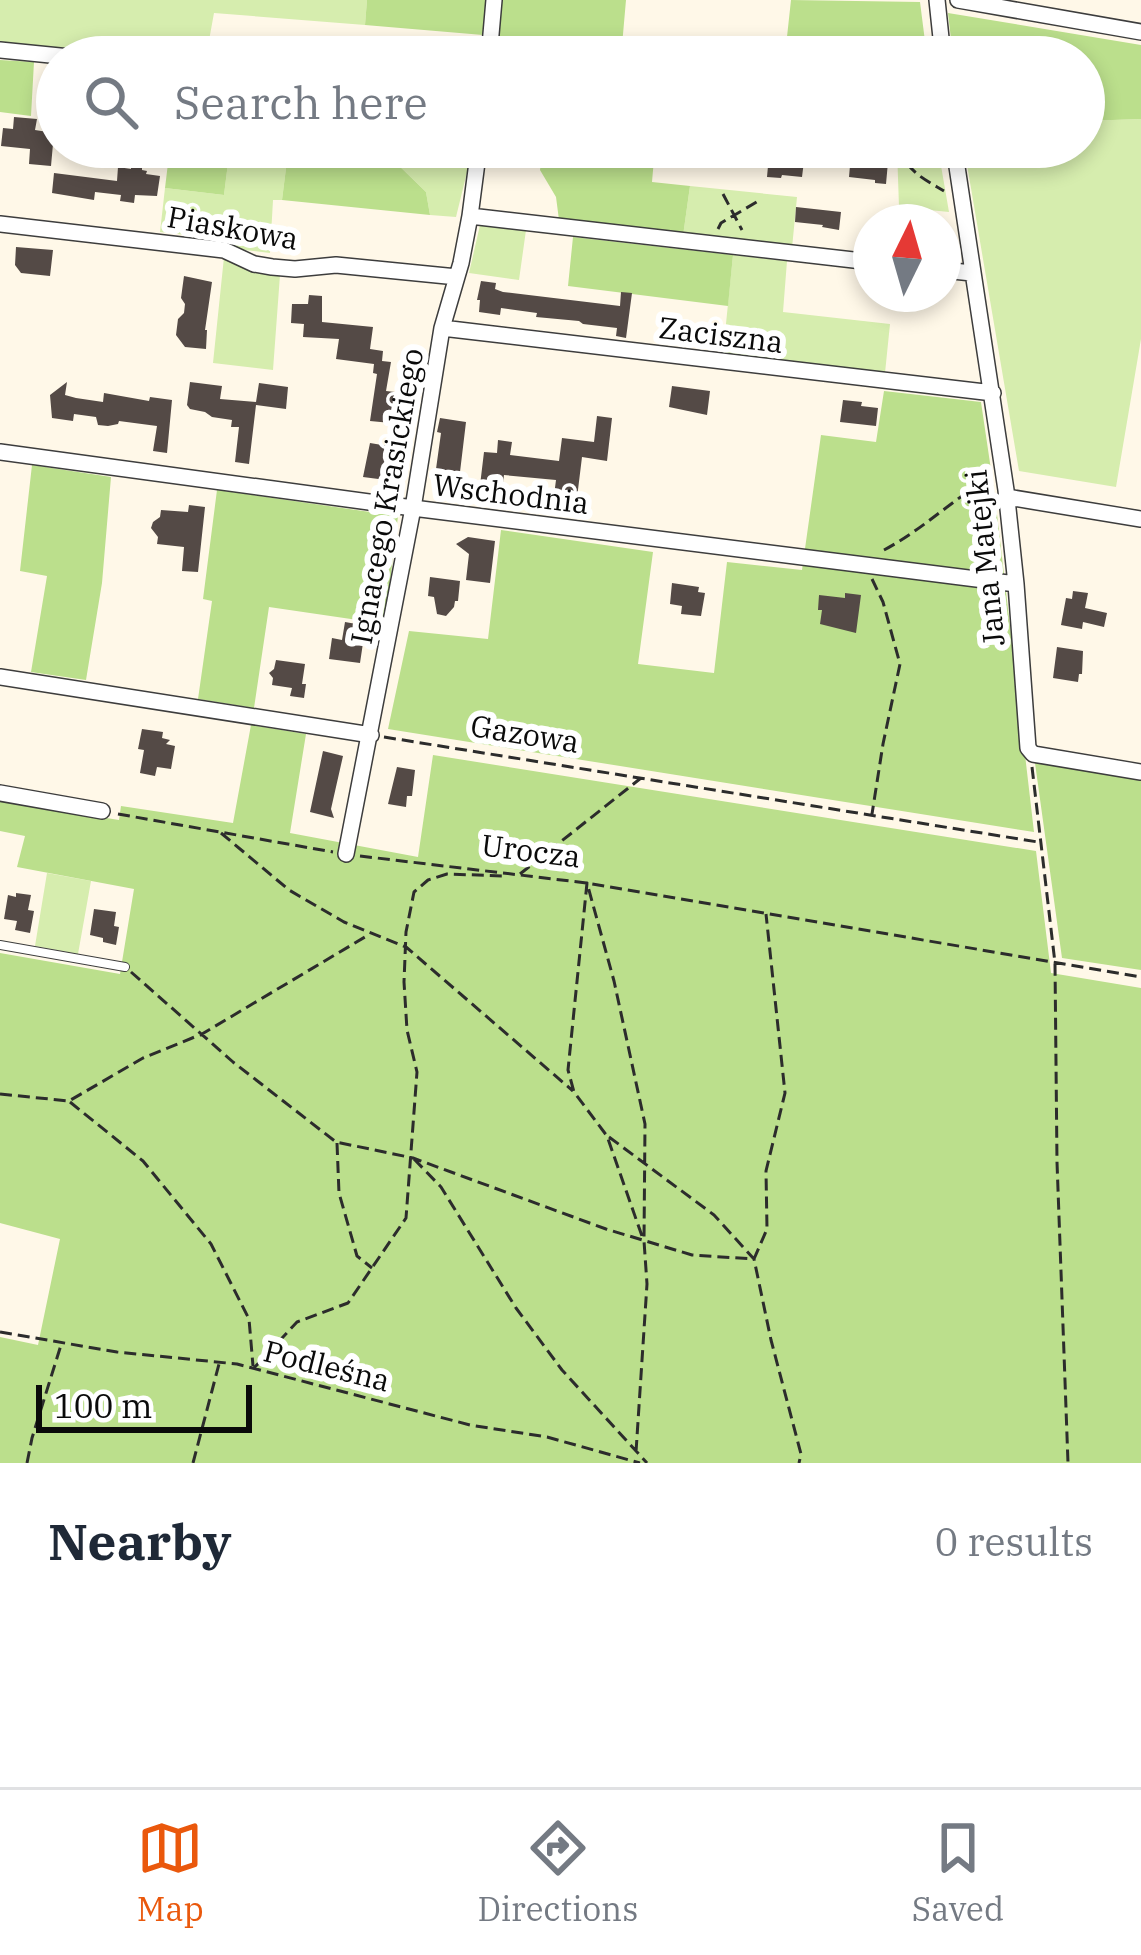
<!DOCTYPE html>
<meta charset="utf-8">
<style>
:root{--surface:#fff;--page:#f2f2f3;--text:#1f2937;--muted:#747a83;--line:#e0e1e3;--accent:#ea580c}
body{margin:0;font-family:"IBM Plex Serif",serif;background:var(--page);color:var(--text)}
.compass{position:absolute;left:853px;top:204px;width:108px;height:108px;border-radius:50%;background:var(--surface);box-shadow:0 6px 18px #0003;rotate:5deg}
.scale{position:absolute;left:36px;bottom:30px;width:216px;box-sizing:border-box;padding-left:12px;border:6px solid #0a0a0a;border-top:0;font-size:33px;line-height:42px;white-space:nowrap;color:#0a0a0a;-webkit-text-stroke:9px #fff;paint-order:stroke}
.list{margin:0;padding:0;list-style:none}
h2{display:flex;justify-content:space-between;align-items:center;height:156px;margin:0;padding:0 48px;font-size:51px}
h2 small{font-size:39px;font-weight:400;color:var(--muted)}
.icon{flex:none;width:66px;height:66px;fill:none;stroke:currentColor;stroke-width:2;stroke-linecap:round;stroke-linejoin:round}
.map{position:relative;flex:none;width:1141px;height:1463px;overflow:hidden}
.search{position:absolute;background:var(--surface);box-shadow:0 6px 18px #0003;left:36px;right:36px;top:36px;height:132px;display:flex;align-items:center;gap:30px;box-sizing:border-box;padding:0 42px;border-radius:66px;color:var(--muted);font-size:45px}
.sheet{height:324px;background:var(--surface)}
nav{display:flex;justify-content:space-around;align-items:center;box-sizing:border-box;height:168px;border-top:3px solid var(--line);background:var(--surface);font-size:33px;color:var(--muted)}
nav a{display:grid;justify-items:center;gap:6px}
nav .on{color:var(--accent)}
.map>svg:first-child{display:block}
.green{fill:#d6edae}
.forest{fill:#bbdf8c}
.building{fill:#544a46}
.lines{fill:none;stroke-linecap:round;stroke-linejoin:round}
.service-casing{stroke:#3d3d3d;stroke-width:10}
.minor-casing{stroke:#3d3d3d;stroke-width:18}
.path{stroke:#2c2c2c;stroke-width:3;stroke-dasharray:12 6;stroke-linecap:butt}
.service{stroke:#fff;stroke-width:8}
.minor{stroke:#fff;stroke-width:15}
.labels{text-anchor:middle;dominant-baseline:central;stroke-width:12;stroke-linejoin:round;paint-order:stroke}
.street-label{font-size:30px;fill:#0a0a0a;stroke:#fff}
</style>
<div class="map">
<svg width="1141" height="1463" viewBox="0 0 1141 1463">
<rect width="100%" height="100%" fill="#fff8e8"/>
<path class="green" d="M0,0H367L365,25L214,13L206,57H128L0,44Z
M1141,119V339L1116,487L1019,471L964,147H1084V121Z
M230,147H309L286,168L282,200H273L270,253L236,249L230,240L160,232L165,188L224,195Z
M897,149L939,154L949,212L899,207Z
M387,154L469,164L456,217L430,215L426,192Z
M690,186L797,197L792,248L683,236Z
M480,225L526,230L519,280L469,273Z
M733,255L787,261L783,312L890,324L885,373L723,353Z
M224,257L249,270L280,275L273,370L213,363Z
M47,873L91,881L78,954L35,946Z"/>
<path class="forest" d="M367,0H487L483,35L365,25Z
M500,0H626L621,57H495Z
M791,0L920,2L927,57H900L786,46Z
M948,13L1141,45V119L1084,121V57H953Z
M0,60L34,62L31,116L0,112Z
M170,147H230L224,195L165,188Z
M309,147L387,154L426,192L430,215L282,200L286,168Z
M543,147H655L652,182L690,186L683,236L559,220L556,197L540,170Z
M573,237L733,255L728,306L568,286Z
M884,391L981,402L995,497L1034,832L388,729L409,631L488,639L501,530L653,552L638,664L714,673L727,562L802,570L821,435L876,442Z
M32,465L111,477L102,583L86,680L31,672L47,576L20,571Z
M217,490L398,516L385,624L269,607L254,708L198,699L212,601L203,599Z
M251,725L306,734L290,833L418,857L433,755L1036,851L1051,973L1141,988V1463H0V1337L38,1345L60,1239L0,1223V953L120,974L134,889L17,867L25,836L0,831V801L119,820L121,806L233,823Z
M1035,763L1141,780V970L1062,958Z"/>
<path class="building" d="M14,117L37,119L35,130L54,133L51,166L29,164L30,149L1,146L3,128L13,129Z
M668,147H721L719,164L667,159Z
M759,147L805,153L802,177L782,175L781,178L767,177L768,166L757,165Z
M851,154L869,157V160L888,162L886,184L875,183V180L849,177Z
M131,165L142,166V170L147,171L146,174L160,176L157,196L135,195L134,203L120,201L121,195L95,192L94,200L52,193L54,173L117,181L118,167L131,169Z
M796,207L841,212L839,230L822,227L823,225L795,222Z
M16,247L53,250L50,276L21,273L15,265Z
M184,276L212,282L205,330H207L206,349L185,347L176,335L178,319L184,313L185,304L181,298Z
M481,281L496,283L495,289L503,292L620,306L621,292L632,293L626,338L616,336L617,328L583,324L579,321L536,317L537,313L501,308L500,315L479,312L480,300H477Z
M309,295L322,296V322L373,327L370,349L383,351L382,361L391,362L386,391L395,392L391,423L370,421L377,374L373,373L374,364L336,359L339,339L303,337L304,324L291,323L292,304H308Z
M67,382L65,395L76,398L103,402L104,393L149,401L150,397L172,400L167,453L153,451L157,426L119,421L118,424L108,426L98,425L96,417L74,414L73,421L52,418L50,395Z
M190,382L222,386L220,399L256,402L259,383L288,387L286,409L256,405L249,464L235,462L239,427H231L232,420L212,417L205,412L190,409L187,405Z
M672,386L710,391L707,415L669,407Z
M843,400L862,402L861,406L878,408L876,426L840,422Z
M597,416L612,418L607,461L582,457L576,506L553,503L556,480L504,475L500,505L478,502L484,452L497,453L498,440L512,442L510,455L559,461L562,438L594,442Z
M440,418L466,422L460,472L436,469L441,433L437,432Z
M370,443L388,446L386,480L363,477Z
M189,505L205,507L198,572L182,571L184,547L157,544L158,537L151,528L153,522L160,517L161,510L188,512Z
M468,537L495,541L490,583L466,580L469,554L456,544Z
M430,577L460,581L458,601H455L454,607L446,616L437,614L434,597L428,596Z
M672,583L699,587L698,592L705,593L701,616L681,614L682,606L670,604Z
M1073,591L1088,593L1085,608L1107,613L1104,627L1083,622L1082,629L1061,625L1066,598L1072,599Z
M845,593L861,595L856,633L820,624L822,610H818L819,595L845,598Z
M345,622L362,625L359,643H363L360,663L329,659L332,638L342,640Z
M1057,647L1083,651L1082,674H1079L1078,682L1053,678Z
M276,660L305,664L302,684H306L304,698L290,696L292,688L272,685L273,678L269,673L274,669Z
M142,729L163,732L162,738L170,740L166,744L175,746L171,769L157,767L155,776L140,773L144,750L138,749Z
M323,751L343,756L331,809L334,818L310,812Z
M397,767L415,770L412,796H407L406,807L388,804Z
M16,893L31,895L28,910L34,911L30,933L15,930L17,921L4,919L8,895L16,897Z
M94,909L116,912L114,926L119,927L116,945L103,942V938L90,935Z"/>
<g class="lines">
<defs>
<path id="service" d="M0,945L125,967"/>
<path id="minor" d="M937,0L943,57
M958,0L1141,32
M0,50L70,57
M489,57L494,0
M954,147L1006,490L1016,584L1028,748L1033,754L1141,772
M470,216L871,262
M0,224L224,250L254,264L272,267L295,269L336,265L457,277
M943,270L972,273
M442,328L993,393
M0,452L413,508L1016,584
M1007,497L1141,519
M0,677L371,735
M0,793L102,811
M346,854L413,508L442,328L461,263L470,216L479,147"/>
</defs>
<use href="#service" class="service-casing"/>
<use href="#minor" class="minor-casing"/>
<path class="path" d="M902,147C903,170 926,180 944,191
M723,194L742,230
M718,229L721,223L760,200
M884,550C922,530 952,500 989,478
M872,579L883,602L900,664L883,744L872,814
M384,737L1038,842
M1032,767L1055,963L1057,1162L1068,1463
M118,814L333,852
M221,833L289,890L344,922L406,947L573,1091
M360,856L587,883L1141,977
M520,874L641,778
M131,972L233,1062L336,1142L413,1158L606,1229L692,1255L754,1259L767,1229L766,1171L785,1093L766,914
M0,1094L69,1101L143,1058L202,1034L370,934
M70,1102L143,1161L211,1244L249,1319L253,1366
M609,1137L714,1215L754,1259L771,1340L801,1454L799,1463
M337,1143L339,1193L357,1256L372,1268
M414,1159L441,1187L516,1308L562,1370L647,1463
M0,1332L117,1352L237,1364L470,1425L547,1437L640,1463
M254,1368L297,1322L348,1303L406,1218L417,1072L407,1030L404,982L406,932L414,892L428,880L447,874L504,876
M636,1452L647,1284L644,1241L645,1124L614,981L587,883L568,1070L574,1092L607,1136L643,1239
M27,1463L32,1438L61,1345
M193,1463L219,1364"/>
<use href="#service" class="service"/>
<use href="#minor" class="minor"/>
</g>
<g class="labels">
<g class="street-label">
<text transform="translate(233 227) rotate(10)">Piaskowa</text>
<text transform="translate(721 334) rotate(7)">Zaciszna</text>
<text transform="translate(511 493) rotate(7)">Wschodnia</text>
<text transform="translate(386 496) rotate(-80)">Ignacego Krasickiego</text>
<text transform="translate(984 558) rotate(-96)">Jana Matejki</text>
<text transform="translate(525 733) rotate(9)">Gazowa</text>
<text transform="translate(531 850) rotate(7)">Urocza</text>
<text transform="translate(327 1365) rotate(14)">Podleśna</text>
</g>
</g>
</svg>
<svg class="compass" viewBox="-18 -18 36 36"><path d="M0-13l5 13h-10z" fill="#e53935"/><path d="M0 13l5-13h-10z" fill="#747a83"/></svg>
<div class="scale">100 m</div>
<div class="search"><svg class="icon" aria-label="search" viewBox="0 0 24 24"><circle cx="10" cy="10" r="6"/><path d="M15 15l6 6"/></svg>Search here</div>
</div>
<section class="sheet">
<h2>Nearby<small>0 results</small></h2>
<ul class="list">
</ul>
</section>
<nav>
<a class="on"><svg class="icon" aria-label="map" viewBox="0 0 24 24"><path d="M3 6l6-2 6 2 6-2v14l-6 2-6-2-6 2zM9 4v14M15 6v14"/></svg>Map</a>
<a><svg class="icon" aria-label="directions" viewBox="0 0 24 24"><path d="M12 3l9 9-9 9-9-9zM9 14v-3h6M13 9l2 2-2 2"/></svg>Directions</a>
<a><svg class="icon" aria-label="saved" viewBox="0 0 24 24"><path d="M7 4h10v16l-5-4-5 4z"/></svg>Saved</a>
</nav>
